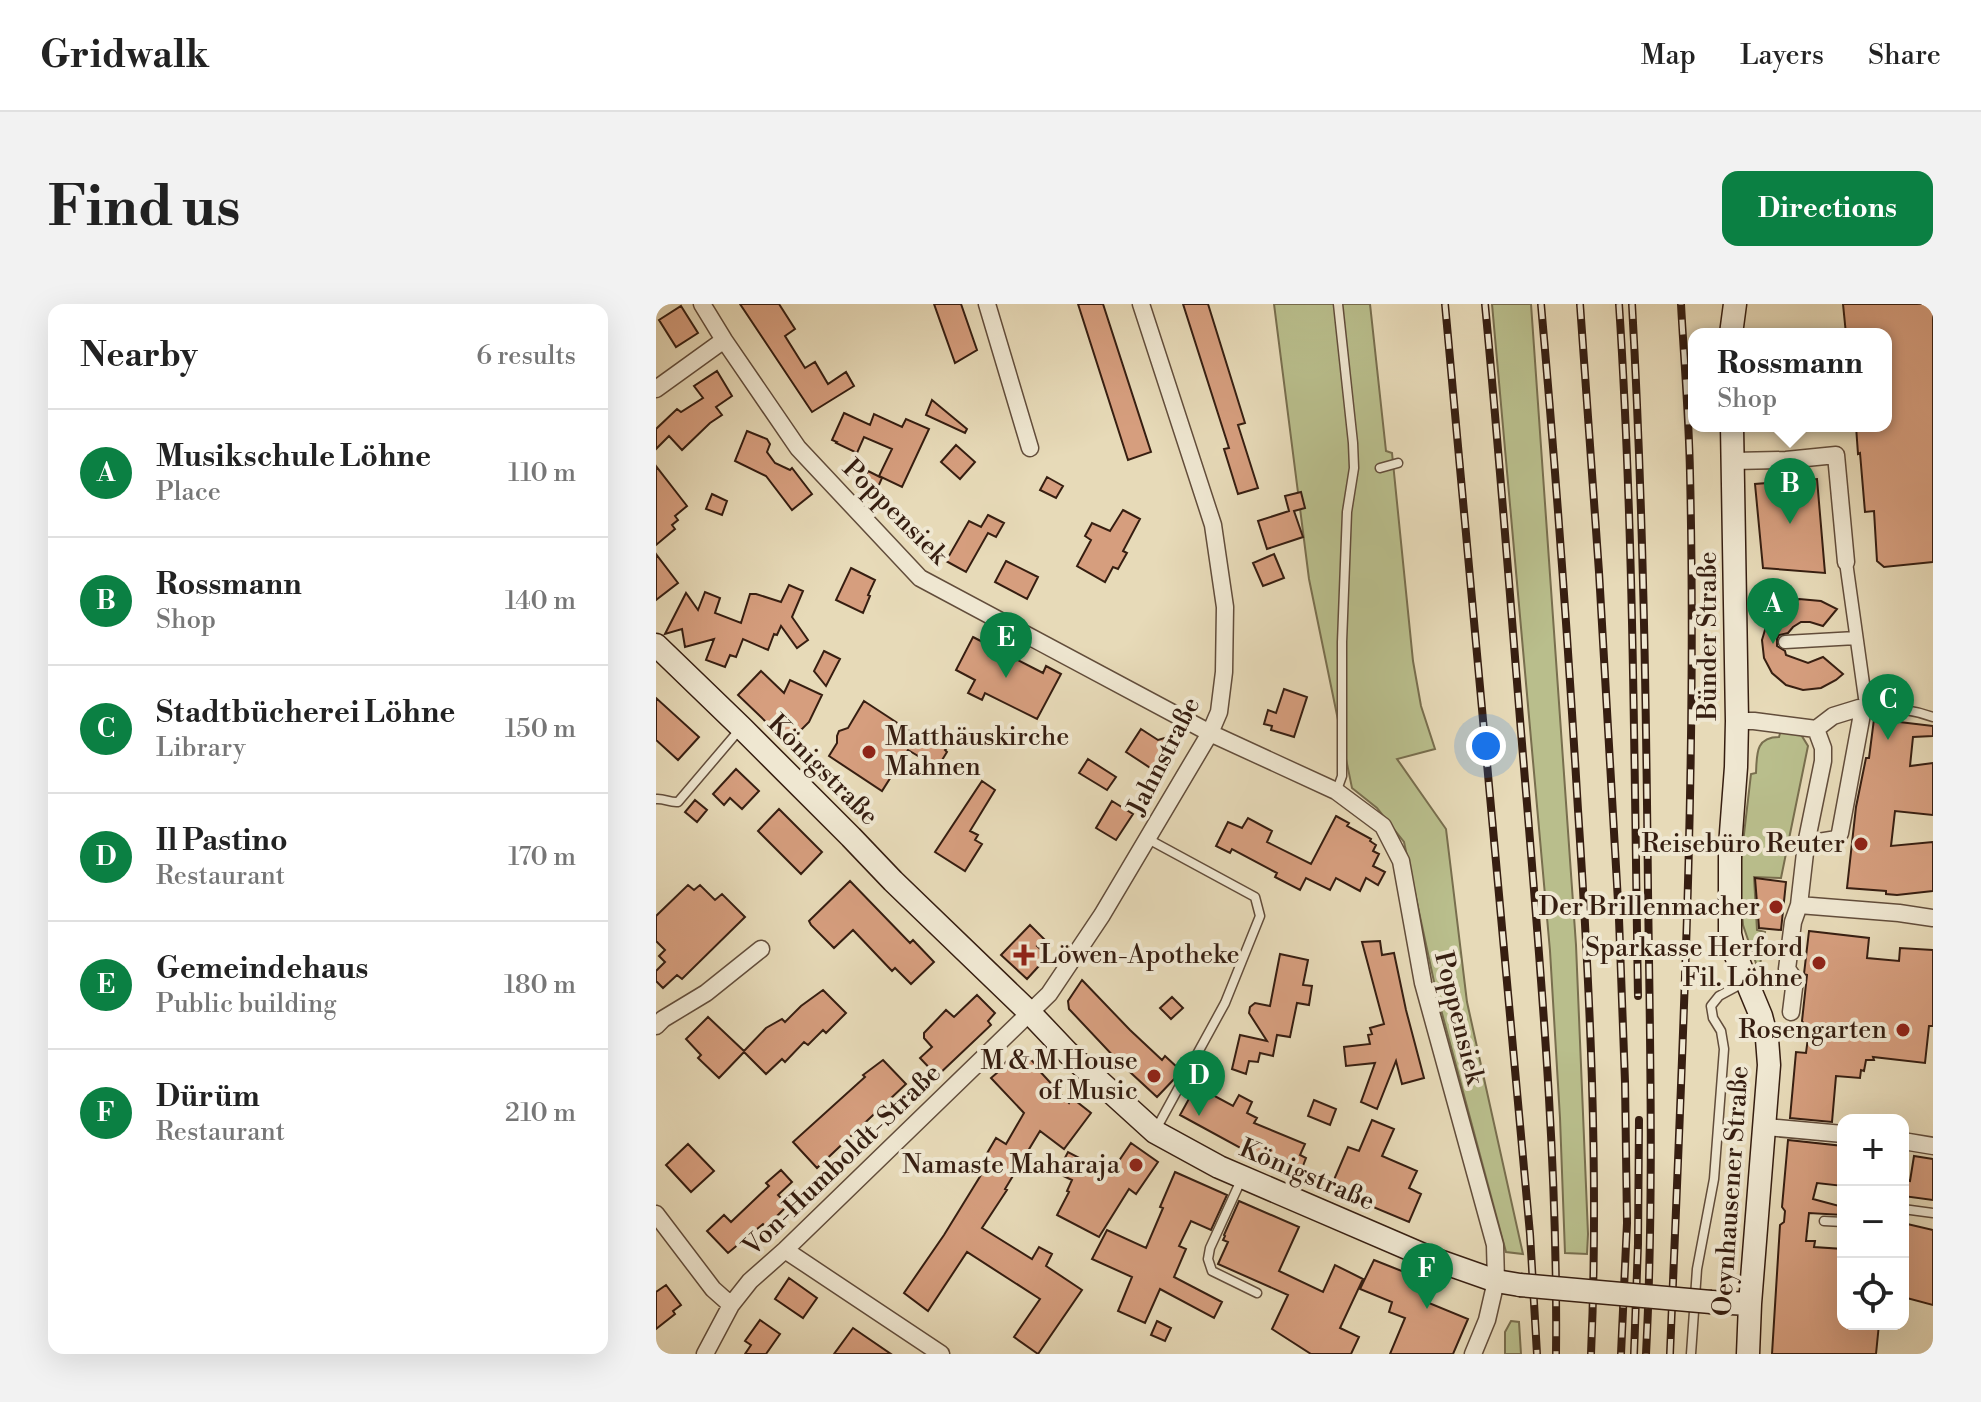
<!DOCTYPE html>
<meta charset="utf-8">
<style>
:root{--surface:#fff;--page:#f2f2f2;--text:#222;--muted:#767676;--line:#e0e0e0;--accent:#0b8043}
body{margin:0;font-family:"Libre Bodoni",serif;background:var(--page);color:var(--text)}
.controls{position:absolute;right:24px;bottom:24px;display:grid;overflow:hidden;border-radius:16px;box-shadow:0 8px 32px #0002}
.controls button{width:72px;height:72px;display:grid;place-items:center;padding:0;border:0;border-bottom:2px solid var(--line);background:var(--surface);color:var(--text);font:40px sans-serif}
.you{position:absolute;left:830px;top:442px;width:28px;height:28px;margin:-20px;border:6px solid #fff;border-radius:50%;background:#1a73e8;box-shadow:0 0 0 12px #1a73e833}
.badge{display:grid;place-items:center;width:52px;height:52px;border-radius:50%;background:var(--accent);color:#fff;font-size:26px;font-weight:700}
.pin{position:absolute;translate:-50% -66px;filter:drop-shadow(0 2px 4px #0008)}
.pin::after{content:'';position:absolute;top:42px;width:28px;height:24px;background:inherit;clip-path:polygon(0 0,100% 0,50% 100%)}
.popup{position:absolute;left:1032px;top:24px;width:204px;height:104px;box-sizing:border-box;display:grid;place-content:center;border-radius:16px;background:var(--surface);filter:drop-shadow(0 2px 6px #0005);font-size:26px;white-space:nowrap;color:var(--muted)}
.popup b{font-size:30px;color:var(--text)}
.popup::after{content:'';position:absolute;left:50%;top:100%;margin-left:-16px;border:16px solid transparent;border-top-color:var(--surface)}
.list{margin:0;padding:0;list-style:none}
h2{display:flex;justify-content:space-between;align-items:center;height:104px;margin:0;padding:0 32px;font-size:34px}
h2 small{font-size:26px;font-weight:400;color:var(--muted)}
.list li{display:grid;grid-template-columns:52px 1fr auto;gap:24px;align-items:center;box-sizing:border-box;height:128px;padding:0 32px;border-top:2px solid var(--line)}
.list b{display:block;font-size:30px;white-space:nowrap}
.list p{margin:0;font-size:26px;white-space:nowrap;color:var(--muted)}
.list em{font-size:26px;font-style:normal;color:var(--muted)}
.icon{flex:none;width:44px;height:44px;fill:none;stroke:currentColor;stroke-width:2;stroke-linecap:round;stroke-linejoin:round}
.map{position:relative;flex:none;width:1277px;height:1050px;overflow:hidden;border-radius:16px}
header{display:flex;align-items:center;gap:48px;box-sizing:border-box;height:112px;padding:0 40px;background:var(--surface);border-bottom:2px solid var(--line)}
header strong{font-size:38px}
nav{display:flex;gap:44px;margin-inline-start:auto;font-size:28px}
.intro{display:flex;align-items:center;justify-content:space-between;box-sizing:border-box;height:192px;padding:0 48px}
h1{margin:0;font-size:56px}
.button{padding:20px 36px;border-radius:16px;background:var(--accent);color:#fff;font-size:28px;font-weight:700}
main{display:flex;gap:48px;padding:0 48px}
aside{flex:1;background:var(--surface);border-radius:16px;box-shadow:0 8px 32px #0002}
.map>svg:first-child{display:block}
.green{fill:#b9be8c;stroke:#786e4e;stroke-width:2}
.building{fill:#d69e7e;stroke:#361e11;stroke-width:2}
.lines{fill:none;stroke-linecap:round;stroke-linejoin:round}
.service-casing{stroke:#624d3b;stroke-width:11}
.pedestrian-casing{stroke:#624d3b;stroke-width:15}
.minor-casing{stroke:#624d3b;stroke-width:19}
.secondary-casing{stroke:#361e11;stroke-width:25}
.service{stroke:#efe7d1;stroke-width:8}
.pedestrian{stroke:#efe7d1;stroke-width:12}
.minor{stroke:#efe7d1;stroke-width:16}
.secondary{stroke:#efe7d1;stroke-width:22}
.rail-casing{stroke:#361e11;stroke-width:8}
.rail{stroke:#efe7d1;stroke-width:5;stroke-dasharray:15;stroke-linecap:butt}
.secondary-bridge-casing{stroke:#361e11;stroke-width:25;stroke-linecap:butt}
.secondary-bridge{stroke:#efe7d1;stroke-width:22}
.poi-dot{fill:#8f2418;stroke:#efe7d1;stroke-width:3}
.labels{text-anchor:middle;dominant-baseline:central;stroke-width:8;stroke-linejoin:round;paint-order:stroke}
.street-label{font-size:26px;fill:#361e11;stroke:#efe7d1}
.poi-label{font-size:26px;fill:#361e11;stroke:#efe7d1;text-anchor:end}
</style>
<header>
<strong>Gridwalk</strong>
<nav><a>Map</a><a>Layers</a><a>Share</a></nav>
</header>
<div class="intro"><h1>Find us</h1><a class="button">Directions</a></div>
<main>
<aside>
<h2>Nearby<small>6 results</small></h2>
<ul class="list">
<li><span class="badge">A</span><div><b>Musikschule Löhne</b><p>Place</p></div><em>110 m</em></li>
<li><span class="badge">B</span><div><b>Rossmann</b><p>Shop</p></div><em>140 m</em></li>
<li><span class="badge">C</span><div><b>Stadtbücherei Löhne</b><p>Library</p></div><em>150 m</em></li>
<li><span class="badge">D</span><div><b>Il Pastino</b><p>Restaurant</p></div><em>170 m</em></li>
<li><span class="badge">E</span><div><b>Gemeindehaus</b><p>Public building</p></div><em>180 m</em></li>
<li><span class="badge">F</span><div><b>Dürüm</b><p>Restaurant</p></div><em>210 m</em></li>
</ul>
</aside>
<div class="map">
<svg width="1277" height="1050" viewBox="0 0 1277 1050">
<rect width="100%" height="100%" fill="#e7dab8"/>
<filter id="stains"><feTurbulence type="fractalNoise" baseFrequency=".0025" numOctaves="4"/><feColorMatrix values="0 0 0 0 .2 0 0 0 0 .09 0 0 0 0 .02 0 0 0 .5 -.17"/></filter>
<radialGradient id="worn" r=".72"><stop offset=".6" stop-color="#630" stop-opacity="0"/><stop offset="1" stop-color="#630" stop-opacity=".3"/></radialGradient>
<path class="green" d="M618,0H714L730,147L736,149L757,357L765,402L779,445L741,455L790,525L811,698L867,950L850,948L780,687L748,538L721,504L696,484L653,275Z
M836,0H875L920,641L932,930L931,950L909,949L904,814L894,647Z
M1125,426L1144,429L1152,442L1125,574L1098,573L1101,626L1109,628L1103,668L1087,621L1083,573L1095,470L1100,469C1101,451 1099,433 1123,433Z
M855,1017L863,1018L865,1050H849V1028Z"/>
<path class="building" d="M84,0H123L139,25L129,32L149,64L159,58L172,80L190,68L198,82L156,108Z
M278,0H305L321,46L299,59Z
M422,0H447L495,148L472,156Z
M527,0H552L589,119L582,121L602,184L582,190L568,145L573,144Z
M1187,0H1277V258L1228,263L1221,257L1218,207L1209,208L1204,149L1202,150L1200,122H1230V30H1190Z
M25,2L42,29L20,43L3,16Z
M61,67L76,92L60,103L66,111L54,119L26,146L13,132L0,145V125L21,105L25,108L47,94L38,82Z
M276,96L311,125L309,129L270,111Z
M188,109L214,121L218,110L246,123L250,115L273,125L246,183L223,172L236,145L208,133L201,149L180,139L181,138L176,136Z
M91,127L111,135L114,140L111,148L119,159L134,166L136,164L156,190L136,206L110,172L79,157Z
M300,141L319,158L304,175L285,158Z
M0,162L31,202L19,212L22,216L16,221L19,225L0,241Z
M212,167L226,174L219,190L205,183Z
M391,173L407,182L400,194L384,186Z
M1161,175L1169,269L1107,264L1099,180Z
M645,188L649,204L638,207L647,233L611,245L602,217L633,207L629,192Z
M56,190L71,197L66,211L50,205Z
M467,206L484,215L467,247L471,249L462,265L457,263L449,278L421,262L435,236L429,232L436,219L454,227Z
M332,211L348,219L340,233L332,229L310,268L290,257L313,217L325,223Z
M0,250L22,279L0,296Z
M618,250L628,274L607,282L597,259Z
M350,257L382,273L371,295L339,278Z
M195,264L219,276L212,291L214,292L207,309L180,296Z
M133,281L147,287L136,313L152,336L141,344L125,322L121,331L118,330L112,346L87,335L80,353L74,351L69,363L50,356L58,335L29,343L26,325L9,330L30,289L42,306L49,288L64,294L59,309L85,319L94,290H100L125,298Z
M1143,295L1165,297L1181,305L1167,322L1154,318H1145L1137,323L1132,329L1123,331L1121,335V342L1129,347L1130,351L1152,359L1167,353L1187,370L1180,376L1165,384L1147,386L1130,381L1116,369L1108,354L1106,336L1111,319L1123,305Z
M317,333L387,369L390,362L405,370L381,415L329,389L326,396L312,389L319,376L300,366Z
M168,347L184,355L170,382L158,367Z
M105,367L128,389L134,376L166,391L153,418L132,439L82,391Z
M628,385L651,393L638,433L615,426L616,422L608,420L612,406L620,409Z
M0,394L43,433L22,456L0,436Z
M208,397L272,439L277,436L290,445L289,446L291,448L283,461L281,460L279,462L252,446L226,487L173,452L181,439V432L183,427L192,424Z
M1218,415L1277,422V432L1257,433L1254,462L1277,459V511L1239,507L1235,542L1277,538V587L1241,591L1230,590V587L1191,584L1200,503L1210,454H1213Z
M485,425L502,436L519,431L496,465L470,448Z
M432,455L460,473L451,486L423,469Z
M80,465L103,487L86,505L74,494L68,501L57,490Z
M326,477L339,486L314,527L322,531L319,536L326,540L309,567L279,548Z
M39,496L51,506L41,518L29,508Z
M456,497L477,510L460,536L440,524Z
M123,505L166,548L145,570L102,527Z
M680,512L693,519L691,522L715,535L714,537L720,541L717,547L723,550L717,562L729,568L722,581L710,574L704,587L680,574L674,586L650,574L644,586L619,573L621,569L576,545L574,549L560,542L572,518L586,524L592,514L616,527L611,538L655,560Z
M1099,574L1130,578L1125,626L1103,624Z
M194,577L254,639L257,636L278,658L255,680L239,664L236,667L197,626L178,644L155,621L153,617Z
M32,581L38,586L44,581L59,596L66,590L89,613L26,675L21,671L7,684L0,677V667L9,658L3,652L9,646L0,637V612Z
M374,621L388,635L381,642L392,652L371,675L345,651Z
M1153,627L1213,634L1211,654L1243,657L1244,644L1277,646V722H1273L1269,759L1217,753L1218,756H1210L1208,767L1205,766L1204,774L1180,772L1176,818L1134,814L1140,748L1150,749L1153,726L1146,717L1151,671L1148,670Z
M724,637L726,651L738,649L750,706L768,774L746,780L740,757L721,805L705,798L719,759L690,762L688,743L714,740L712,731L716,730L714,724L728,720L706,638Z
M624,650L652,656L647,681L656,682L653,701L641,699L634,733L621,731L617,752L604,749L602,758L593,757L590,770L576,765L584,731L611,737L593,709L594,703L599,699L614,702Z
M426,676L474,726L506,756L509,752L523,765L519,771L521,772L501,793L462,757L413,705L412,697Z
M167,686L190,709L170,729L167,726L152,741L148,738L129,758L126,755L110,770L88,748L63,774L42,754L45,751L30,735L52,713L88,747L110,724L126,715L129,718L145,702Z
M321,691L339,709L332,717L335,721L281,772L264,754L276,743L268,734V729L290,706L298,713Z
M516,693L527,704L515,715L504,704Z
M363,746L364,747L366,746L380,761L379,762L413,799L416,794L435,809L408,845L384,827L349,885L351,886L326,924L376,955L383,943L396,950L390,962L426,986L382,1050L358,1033L384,995L311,948L272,1007L248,989L288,931L328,866L323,863L340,834L350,840L368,809L335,774L342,768L340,767Z
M227,756L250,780L161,864L137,838L209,773L207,771Z
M540,782L577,802L583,791L596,798L591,809L601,814L598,819L649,840L644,851L650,854L643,872L605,857V855L524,811Z
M658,796L680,805L674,821L652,812Z
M716,816L738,825L726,852L761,867L753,884L765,890L753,918L674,885L692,843L703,847Z
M1132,836L1187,842V882L1161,879L1157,895L1187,903V911L1153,909L1150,937H1159L1158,943L1187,945V1020H1223L1220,1050H1116L1124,921L1128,918L1129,907L1126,903Z
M475,839L502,858L480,890L473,885L443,933L401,911L413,888L411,887L416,876L401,869L412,848L454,870Z
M32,840L58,867L35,888L10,861Z
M1258,852L1277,855V896L1247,892L1249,876L1254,877Z
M125,866L136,878L122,891L132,901L110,923L107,920L72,949L51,927L68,911L75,918L113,882L110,879Z
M519,868L571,891L555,926L535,917L523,942L530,945L518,973L566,998L558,1014L504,985L489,1019L462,1007L476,973L436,955L451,926L490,944L507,904L504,903Z
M583,897L643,923L623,967L667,988L679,961L707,975L684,1024L703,1033L695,1050H655L616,1025L632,991L562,960L572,938L567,936L569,932L568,931Z
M1247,919L1277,926V1001L1247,993Z
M718,956L776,979L768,997L812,1015L797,1050H734L749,1014L733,1008L736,998L704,985Z
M133,974L161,994L147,1014L119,995Z
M10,981L25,1001L17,1007L19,1010L0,1025V988Z
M104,1016L124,1030L110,1050H89L95,1041L89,1037Z
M501,1017L515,1024L509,1037L495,1031Z
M197,1024L235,1050H178Z"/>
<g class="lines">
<defs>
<path id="service" d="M724,164L742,159
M1204,404C1227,403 1256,405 1277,413
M681,486L686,472V338L691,208L698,164L697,139L682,0
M0,495C8,494 14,499 22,498L85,424
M492,535L599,593L604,612L569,699L499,827
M586,874L554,944L552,955L556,967L601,989
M1247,905L1277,909
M1168,917L1187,918
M1035,1050L1041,965L1058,875L1068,745L1065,727L1057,714L1055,702L1063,692L1089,678"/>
<path id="pedestrian" d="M1190,258L1209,394
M1129,338L1200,334"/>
<path id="minor" d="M46,0L68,36L142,144L264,274L554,429L680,487L727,522L745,557L767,679L839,941L840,977L831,1016L817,1050
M331,0L374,144
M0,85L68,36
M1077,157L1130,156L1180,151L1190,258
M1081,417H1098L1160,425L1177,412L1203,404L1206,410L1184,529L1181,535L1150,540
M1143,601L1243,609L1277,614
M1135,708L1139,676L1131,665L1137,618L1143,601L1150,540L1167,457V444L1160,425
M0,722L7,715L50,689L105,645
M1110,823L1187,830
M1247,837L1277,842
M0,910L57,985L75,1001
M129,946L285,1050
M49,1050L75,1001L94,977L129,946L393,690L446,611L554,429L563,408L568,368L569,303L557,221L485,0"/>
<path id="secondary" d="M1075,30L1079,0
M1076,122L1081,417L1080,463L1074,542V630L1078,647L1105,712L1111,735L1113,761L1094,1000L1092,1050
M0,341L86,424L195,533L237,577L374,709L412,749L499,828L563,863L772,953L840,977L864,981
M1055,998L1094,1000"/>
</defs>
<use href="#service" class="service-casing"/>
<use href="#pedestrian" class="pedestrian-casing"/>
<use href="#minor" class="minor-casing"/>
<use href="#secondary" class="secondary-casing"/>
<use href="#service" class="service"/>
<use href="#pedestrian" class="pedestrian"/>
<use href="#minor" class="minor"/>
<use href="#secondary" class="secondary"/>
<defs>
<path id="rail" d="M789,0L874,930L881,1050
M829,0C845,167 857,334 871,500C886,683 902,867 900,1050
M885,0C900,169 912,337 922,506C934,687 943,869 935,1050
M924,0L943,268L963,615L969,778L971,919L965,1050
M963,0C978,230 978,461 982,692
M976,0C987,195 990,390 992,585C994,740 998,895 990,1050
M978,1050L982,940L983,816
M1014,1050C1026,756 1041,463 1034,169C1033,113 1028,56 1025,0"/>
</defs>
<use href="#rail" class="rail-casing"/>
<use href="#rail" class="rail"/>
<defs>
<path id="secondary-bridge" d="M864,981L1055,998"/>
</defs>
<use href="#secondary-bridge" class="secondary-bridge-casing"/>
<use href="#secondary-bridge" class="secondary-bridge"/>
</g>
<g class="poi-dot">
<circle cx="213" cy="448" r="8"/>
<circle cx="1205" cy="540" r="8"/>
<circle cx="1120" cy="603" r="8"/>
<path d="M364 639h8v8h8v8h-8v8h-8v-8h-8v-8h8z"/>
<circle cx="1163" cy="659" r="8"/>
<circle cx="1247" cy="726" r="8"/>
<circle cx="498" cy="772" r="8"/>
<circle cx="480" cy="861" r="8"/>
</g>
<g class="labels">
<g class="street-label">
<text transform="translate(239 208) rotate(45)">Poppensiek</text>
<text transform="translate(1052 332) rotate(-90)">Bünder Straße</text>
<text transform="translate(508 452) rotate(-63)">Jahnstraße</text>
<text transform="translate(167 466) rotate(45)">Königstraße</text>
<text transform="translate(803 714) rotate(76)">Poppensiek</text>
<text transform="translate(186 856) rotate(-44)">Von-Humboldt-Straße</text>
<text transform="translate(651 871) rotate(23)">Königstraße</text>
<text transform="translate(1075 887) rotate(-86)">Oeynhausener Straße</text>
</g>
<g class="poi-label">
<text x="229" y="433" text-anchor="start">Matthäuskirche<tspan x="229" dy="30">Mahnen</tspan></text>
<text x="1189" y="540">Reisebüro Reuter</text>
<text x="1104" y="603">Der Brillenmacher</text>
<text x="1147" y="644">Sparkasse Herford<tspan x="1147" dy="30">Fil. Löhne</tspan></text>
<text x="384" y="651" text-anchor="start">Löwen-Apotheke</text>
<text x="1231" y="726">Rosengarten</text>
<text x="482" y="757">M &amp; M House<tspan x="482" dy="30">of Music</tspan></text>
<text x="464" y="861">Namaste Maharaja</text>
</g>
</g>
<rect width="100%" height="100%" filter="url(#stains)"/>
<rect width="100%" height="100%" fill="url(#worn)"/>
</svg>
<div class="controls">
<button>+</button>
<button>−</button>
<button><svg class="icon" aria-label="locate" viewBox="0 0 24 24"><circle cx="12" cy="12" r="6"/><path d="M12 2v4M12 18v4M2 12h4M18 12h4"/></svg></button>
</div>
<div class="you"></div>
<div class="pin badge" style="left:1117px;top:340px">A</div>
<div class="pin badge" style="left:1134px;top:220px">B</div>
<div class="popup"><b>Rossmann</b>Shop</div>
<div class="pin badge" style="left:1232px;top:436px">C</div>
<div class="pin badge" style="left:543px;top:812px">D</div>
<div class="pin badge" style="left:350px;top:374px">E</div>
<div class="pin badge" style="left:771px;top:1005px">F</div>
</div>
</main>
